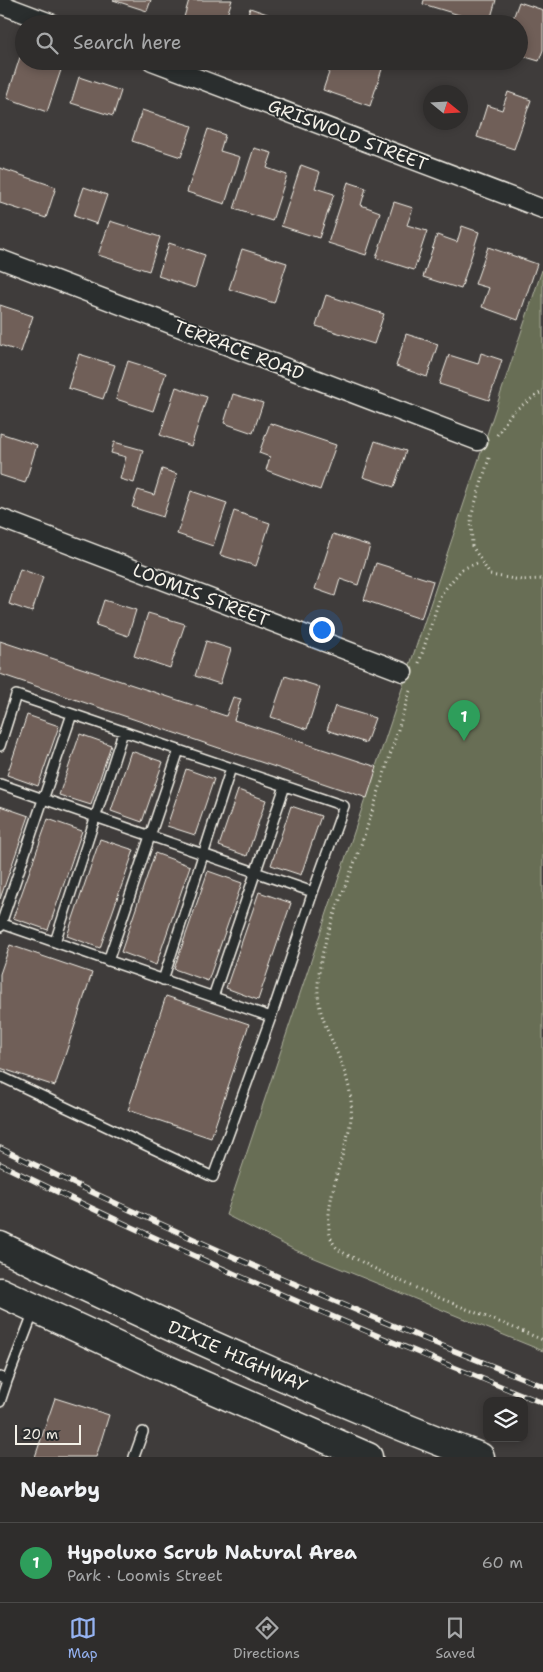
<!DOCTYPE html>
<meta charset="utf-8">
<style>
:root{--surface:#2f2d2c;--page:#3b3938;--text:#f1f3f6;--muted:#a7a8a9;--line:#4a4948;--accent:#95b2f1}
body{margin:0;font-family:"Shantell Sans",sans-serif;background:var(--page);color:var(--text)}
.controls{position:absolute;right:15px;bottom:15px;display:grid;overflow:hidden;border-radius:10px;box-shadow:0 2px 8px #0003}
.controls button{width:45px;height:45px;display:grid;place-items:center;padding:0;border:0;border-bottom:1px solid var(--line);background:var(--surface);color:var(--text);font:25px sans-serif}
.compass{position:absolute;left:423px;top:85px;width:45px;height:45px;border-radius:50%;background:var(--surface);box-shadow:0 2px 8px #0003;rotate:108deg}
.scale{position:absolute;left:15px;bottom:12px;width:66px;box-sizing:border-box;padding-left:5px;border:2px solid #f4f1e8;border-top:0;font-size:14px;line-height:18px;white-space:nowrap;color:#f4f1e8;-webkit-text-stroke:4px #2a2d2e;paint-order:stroke}
.you{position:absolute;left:321px;top:629px;width:18px;height:18px;margin:-12px;border:4px solid #fff;border-radius:50%;background:#1a73e8;box-shadow:0 0 0 8px #1a73e833}
.badge{display:grid;place-items:center;width:32px;height:32px;border-radius:50%;background:var(--accent);color:#fff;font-size:16px;font-weight:700}
.pin{position:absolute;translate:-50% -41px;filter:drop-shadow(0 1px 2px #0008)}
.pin::after{content:'';position:absolute;top:26px;width:18px;height:15px;background:inherit;clip-path:polygon(0 0,100% 0,50% 100%)}
.list{margin:0;padding:0;list-style:none}
h2{display:flex;justify-content:space-between;align-items:center;height:65px;margin:0;padding:0 20px;font-size:21px}
h2 small{font-size:16px;font-weight:400;color:var(--muted)}
.list li{display:grid;grid-template-columns:32px 1fr auto;gap:15px;align-items:center;box-sizing:border-box;height:80px;padding:0 20px;border-top:1px solid var(--line)}
.list b{display:block;font-size:19px;white-space:nowrap}
.list p{margin:0;font-size:16px;white-space:nowrap;color:var(--muted)}
.list em{font-size:16px;font-style:normal;color:var(--muted)}
.icon{flex:none;width:28px;height:28px;fill:none;stroke:currentColor;stroke-width:2;stroke-linecap:round;stroke-linejoin:round}
.map{position:relative;flex:none;width:543px;height:1457px;overflow:hidden}
.search{position:absolute;background:var(--surface);box-shadow:0 2px 8px #0003;left:15px;right:15px;top:15px;height:55px;display:flex;align-items:center;gap:12px;box-sizing:border-box;padding:0 18px;border-radius:28px;color:var(--muted);font-size:19px}
.sheet{height:145px;background:var(--surface)}
nav{display:flex;justify-content:space-around;align-items:center;box-sizing:border-box;height:70px;border-top:1px solid var(--line);background:var(--surface);font-size:14px;color:var(--muted)}
nav a{display:grid;justify-items:center;gap:2px}
nav .on{color:var(--accent)}
.map>svg:first-child{display:block}
.green{fill:#676e54;stroke:#aeb09e}
.building{fill:#6f5e58;stroke:#f4f1e8}
.lines{fill:none;stroke-linecap:round;stroke-linejoin:round}
.lane-casing{stroke:#f4f1e8;stroke-width:12}
.street-casing{stroke:#f4f1e8;stroke-width:21}
.primary-casing{stroke:#f4f1e8;stroke-width:31}
.path{stroke:#f4f1e8;stroke-width:3;stroke-dasharray:1 4;stroke-linecap:butt}
.lane{stroke:#2a2d2e;stroke-width:9}
.street{stroke:#2a2d2e;stroke-width:18}
.primary{stroke:#2a2d2e;stroke-width:28}
.rail-casing{stroke:#f4f1e8;stroke-width:5.5}
.rail{stroke:#2a2d2e;stroke-width:4;stroke-dasharray:11;stroke-linecap:butt}
.labels{text-anchor:middle;dominant-baseline:central;stroke-width:4;stroke-linejoin:round;paint-order:stroke}
.street-label{font-size:18px;fill:#f4f1e8;stroke:#2a2d2e}
</style>
<div class="map">
<svg width="543" height="1457" viewBox="0 0 543 1457">
<rect width="100%" height="100%" fill="#3f3c3b"/>
<filter id="ink" filterUnits="userSpaceOnUse"><feTurbulence type="fractalNoise" baseFrequency=".02" numOctaves="2"/><feDisplacementMap in="SourceGraphic" scale="10" xChannelSelector="R" yChannelSelector="G"/><feConvolveMatrix kernelMatrix="1 2 1 2 8 2 1 2 1" color-interpolation-filters="sRGB"/></filter>
<g filter="url(#ink)">
<path class="green" d="M543,267V1351L295,1250L226,1215Z"/>
<path class="building" d="M113,0H151L147,11Z
M189,0H232L224,24H182Z
M424,0H496L489,24L423,4Z
M519,2L543,10V50L539,61L519,55V24H511Z
M250,8L273,16L271,24H245Z
M20,57L24,58V61H34L61,70L47,112L7,98Z
M333,61L384,63L370,106L323,90Z
M79,77L121,91L113,116L71,103Z
M508,92L531,100L514,149L477,137L487,105L502,110Z
M142,110L192,126L181,157L132,141Z
M208,129L225,135L220,151L240,157L225,204L187,192Z
M254,148L272,153L267,168L287,175L272,221L234,209Z
M301,165L320,172L315,188L334,194L319,238L281,226Z
M0,168L56,187L46,218L0,203Z
M348,182L366,188L361,205L380,212L366,255L328,243Z
M84,187L107,195L97,224L74,216Z
M394,202L413,208L407,225L427,231L414,270L376,258Z
M110,221L160,237L149,271L98,255Z
M462,226L479,232L461,289L423,277L437,235L457,242Z
M169,243L205,255L195,288L158,276Z
M488,247L537,264L518,320L482,307L489,288L475,284Z
M242,249L287,263L274,303L229,289Z
M326,295L384,314L374,344L316,326Z
M0,305L33,316L21,352L0,345Z
M406,334L438,344L427,377L396,366Z
M481,353L502,360L489,400L439,384L449,355L478,364Z
M79,354L115,365L103,399L68,388Z
M128,361L166,373L153,411L116,399Z
M176,387L207,397L191,446L160,435Z
M233,394L263,403L253,433L224,423Z
M270,423L336,445L320,490L266,470L270,457L259,453Z
M0,433L37,445L25,483L0,475Z
M375,441L406,451L394,487L363,477Z
M114,442L143,450L134,483L120,479L126,457L111,453Z
M162,469L177,474L163,517L132,507L138,490L154,495Z
M191,491L227,503L213,546L177,534Z
M234,511L270,523L256,566L220,555Z
M333,534L370,546L358,585L340,579L335,596L315,589Z
M376,563L433,581L421,619L364,600Z
M20,569L43,577L32,612L9,604Z
M104,600L136,610L128,636L96,625Z
M148,613L185,624L170,668L134,656Z
M0,641L226,716L233,697L241,699L234,720L377,767L367,798L0,674Z
M206,641L231,649L220,684L195,676Z
M285,676L320,687L307,729L271,717Z
M335,706L375,718L366,743L327,730Z
M27,715L59,726L38,786L7,775Z
M80,734L111,745L91,805L59,795Z
M131,751L163,762L142,822L111,811Z
M186,769L214,779L195,835L167,826Z
M238,790L266,800L247,856L219,846Z
M0,806L29,816L0,899Z
M291,806L321,816L301,875L271,865Z
M48,819L82,831L48,930L13,918Z
M100,839L134,850L100,948L67,936Z
M155,853L190,866L156,965L121,952Z
M208,871L242,883L208,981L174,969Z
M259,892L291,903L258,1000L226,988Z
M10,945L92,973L55,1086L0,1068V974Z
M166,996L249,1024L211,1138L128,1110Z
M55,1398L109,1415L96,1457H35Z"/>
<g class="lines">
<defs>
<path id="lane" d="M0,746L16,695L344,806L313,892L0,784
M0,923L271,1017L313,892
M0,927L72,714
M55,942L123,732
M108,961L179,750
M163,980L231,768
M213,997L285,786
M0,1076L213,1177L271,1017
M0,1377L7,1381L34,1311
M0,1402L7,1381
M134,1457L143,1432"/>
<path id="street" d="M0,4L53,24
M152,61L543,209
M0,259L478,441
M0,518L403,672"/>
<g id="primary">
<path id="s1" d="M0,1246C157,1322 317,1395 480,1457"/>
<path d="M0,1292L168,1370L368,1457"/>
</g>
</defs>
<use href="#lane" class="lane-casing"/>
<use href="#street" class="street-casing"/>
<use href="#primary" class="primary-casing"/>
<path class="path" d="M497,435L512,412L543,391
M489,458L471,517L472,546L490,575L521,580L543,579
M419,663L441,594L462,569L480,562
M410,691C393,745 377,800 358,853C343,895 320,940 318,985C315,1029 356,1066 351,1118C348,1150 314,1222 336,1247C341,1253 353,1257 360,1261C416,1291 484,1315 543,1340"/>
<use href="#lane" class="lane"/>
<use href="#street" class="street"/>
<use href="#primary" class="primary"/>
<defs>
<path id="rail" d="M0,1148C178,1235 358,1314 543,1386
M0,1164C179,1252 357,1330 543,1403"/>
</defs>
<use href="#rail" class="rail-casing"/>
<use href="#rail" class="rail"/>
</g>
</g>
<g class="labels">
<g class="street-label">
<text transform="translate(348 135) rotate(21)">GRISWOLD STREET</text>
<text transform="translate(239 350) rotate(21)">TERRACE ROAD</text>
<text transform="translate(201 595) rotate(21)">LOOMIS STREET</text>
<text stroke="none"><textPath href="#s1" startOffset="262">DIXIE HIGHWAY</textPath></text>
</g>
</g>
</svg>
<div class="controls">
<button><svg class="icon" aria-label="layers" viewBox="0 0 24 24"><path d="M12 4l9 5-9 5-9-5zM3 14l9 5 9-5"/></svg></button>
</div>
<svg class="compass" viewBox="-18 -18 36 36"><path d="M0-13l5 13h-10z" fill="#e53935"/><path d="M0 13l5-13h-10z" fill="#a7a8a9"/></svg>
<div class="scale">20 m</div>
<div class="you"></div>
<div class="pin badge" style="left:464px;top:741px;background:#2e9e5b">1</div>
<div class="search"><svg class="icon" aria-label="search" viewBox="0 0 24 24"><circle cx="10" cy="10" r="6"/><path d="M15 15l6 6"/></svg>Search here</div>
</div>
<section class="sheet">
<h2>Nearby<small></small></h2>
<ul class="list">
<li><span class="badge" style="background:#2e9e5b">1</span><div><b>Hypoluxo Scrub Natural Area</b><p>Park · Loomis Street</p></div><em>60 m</em></li>
</ul>
</section>
<nav>
<a class="on"><svg class="icon" aria-label="map" viewBox="0 0 24 24"><path d="M3 6l6-2 6 2 6-2v14l-6 2-6-2-6 2zM9 4v14M15 6v14"/></svg>Map</a>
<a><svg class="icon" aria-label="directions" viewBox="0 0 24 24"><path d="M12 3l9 9-9 9-9-9zM9 14v-3h6M13 9l2 2-2 2"/></svg>Directions</a>
<a><svg class="icon" aria-label="saved" viewBox="0 0 24 24"><path d="M7 4h10v16l-5-4-5 4z"/></svg>Saved</a>
</nav>
